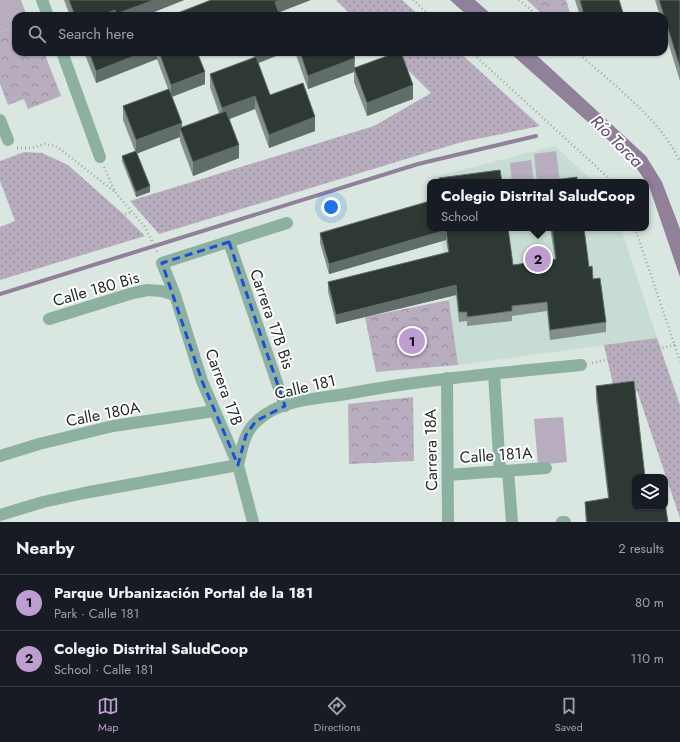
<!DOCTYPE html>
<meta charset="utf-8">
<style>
:root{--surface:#171b24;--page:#242831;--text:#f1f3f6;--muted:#9ea1a6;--line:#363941;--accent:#be9dd1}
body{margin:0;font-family:Jost,sans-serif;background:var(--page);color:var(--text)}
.controls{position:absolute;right:12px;bottom:12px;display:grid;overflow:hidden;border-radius:8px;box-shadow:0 1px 3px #0004}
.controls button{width:36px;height:36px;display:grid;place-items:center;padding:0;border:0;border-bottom:1px solid var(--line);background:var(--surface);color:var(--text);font:20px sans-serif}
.you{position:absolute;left:331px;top:207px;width:14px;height:14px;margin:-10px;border:3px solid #fff;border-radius:50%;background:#1a73e8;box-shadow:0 0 0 6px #1a73e833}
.badge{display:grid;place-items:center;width:26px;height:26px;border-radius:50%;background:var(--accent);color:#111;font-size:13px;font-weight:700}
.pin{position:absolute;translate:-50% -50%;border:2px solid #fff;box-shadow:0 1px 4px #0006}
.popup{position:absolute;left:427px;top:179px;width:222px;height:52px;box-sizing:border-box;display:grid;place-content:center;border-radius:8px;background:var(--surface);filter:drop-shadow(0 1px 3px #0005);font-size:13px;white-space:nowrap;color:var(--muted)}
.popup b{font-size:15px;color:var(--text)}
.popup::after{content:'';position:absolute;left:50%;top:100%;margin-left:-8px;border:8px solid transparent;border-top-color:var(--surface)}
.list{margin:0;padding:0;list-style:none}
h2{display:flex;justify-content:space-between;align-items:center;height:52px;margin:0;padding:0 16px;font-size:17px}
h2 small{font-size:13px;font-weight:400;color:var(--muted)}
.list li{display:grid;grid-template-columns:26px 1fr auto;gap:12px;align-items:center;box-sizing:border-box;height:56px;padding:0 16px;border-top:1px solid var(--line)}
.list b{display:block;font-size:15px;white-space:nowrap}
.list p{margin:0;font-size:13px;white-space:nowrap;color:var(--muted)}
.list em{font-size:13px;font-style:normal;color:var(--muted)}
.icon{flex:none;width:22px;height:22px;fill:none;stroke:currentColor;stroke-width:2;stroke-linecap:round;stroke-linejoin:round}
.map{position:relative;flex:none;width:680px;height:522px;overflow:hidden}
.search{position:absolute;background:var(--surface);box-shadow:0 1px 3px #0004;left:12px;right:12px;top:12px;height:44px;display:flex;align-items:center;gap:10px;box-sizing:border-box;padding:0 14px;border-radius:12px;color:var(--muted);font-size:15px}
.sheet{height:164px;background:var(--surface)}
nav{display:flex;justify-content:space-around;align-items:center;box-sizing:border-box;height:56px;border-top:1px solid var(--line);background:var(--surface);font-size:11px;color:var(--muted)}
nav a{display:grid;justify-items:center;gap:2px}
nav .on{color:var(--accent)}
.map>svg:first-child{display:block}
.built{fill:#c7ddd3}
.grass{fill:url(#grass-dots)}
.forest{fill:url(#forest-crowns)}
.garden{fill:#b8adbf}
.water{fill:#908099}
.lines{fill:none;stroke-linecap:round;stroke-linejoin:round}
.stream{stroke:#908099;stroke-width:4}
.path{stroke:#9ca7a1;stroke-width:2.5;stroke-dasharray:1 3;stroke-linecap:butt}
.minor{stroke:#8cb1a0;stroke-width:12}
.wall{fill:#84908a}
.shaded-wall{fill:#616d68}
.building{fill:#2e3934;stroke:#616d68}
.marked{fill:none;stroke:#1d4ed8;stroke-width:3;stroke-dasharray:8 5;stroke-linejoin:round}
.labels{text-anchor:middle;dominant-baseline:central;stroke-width:4;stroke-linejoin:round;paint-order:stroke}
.street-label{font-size:16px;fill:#272c2a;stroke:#fff}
.water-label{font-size:17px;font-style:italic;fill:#5f456d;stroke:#fff}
</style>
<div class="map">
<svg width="680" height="522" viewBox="0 0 680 522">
<defs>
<pattern id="grass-dots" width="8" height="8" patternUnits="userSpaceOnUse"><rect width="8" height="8" fill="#b8adbf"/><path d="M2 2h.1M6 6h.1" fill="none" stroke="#968d9b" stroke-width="1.8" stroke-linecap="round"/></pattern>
<pattern id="forest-crowns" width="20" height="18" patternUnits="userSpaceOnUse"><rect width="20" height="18" fill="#b8adbf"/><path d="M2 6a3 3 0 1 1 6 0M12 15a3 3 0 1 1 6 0" fill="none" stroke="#968d9b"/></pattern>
</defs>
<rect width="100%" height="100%" fill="#d9e7e0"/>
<path class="built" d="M555,146L594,182H434L433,177Z
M440,228H621L657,338L458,365Z"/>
<path class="grass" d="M336,0H402L420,16H352Z
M390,52H459L540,126L462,142L159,234L130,201L374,126L431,93Z
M24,152L42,153L68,165L122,213L145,236L0,280V227L15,221L0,181V161Z
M657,338L680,405V518L637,391L615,393L604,345Z"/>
<path class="forest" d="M527,0H566L571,16H544Z
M16,26V52H44L61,96L28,109L24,99L8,105L0,84V32Z
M449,300L458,365L376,372L365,317Z
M413,397L414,461L349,464L348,404Z"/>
<path class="garden" d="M0,0H21L27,16H16V26L0,32Z
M556,151L560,182H537L534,154Z
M531,160L534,182H512L510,163Z
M563,417L567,462L538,465L534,419Z"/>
<path class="water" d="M450,0H475L493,16H468Z
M509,52H533L646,156L662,182L680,229V277L649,186L635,166L615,146Z"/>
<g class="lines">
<path class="stream" d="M0,294L418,164L536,136"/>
<path class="path" d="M413,0L430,16
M519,0L538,16
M537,0L543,16
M471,52L613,182
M577,52C611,83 662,120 680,162
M17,148H32L45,144L56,146L115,192
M104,167L115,192L145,227L158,253
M635,228L680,361
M0,256L132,212
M592,363L675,345"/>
<path class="minor" d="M42,0L48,16
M62,52L100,157
M0,120L8,140
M229,242L285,406
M49,319L133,293L148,290L161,291L175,295
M494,374L500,472
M447,378L448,522
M0,456L39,444L113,426L214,411
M238,465C242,449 244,432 257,421C280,399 317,399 346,394C424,379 502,373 581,365
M508,471L512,522
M448,475L546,468
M0,515L43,502L84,493L238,465
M253,522L238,465L202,381L175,295L162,263L287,223
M562,522H565"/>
</g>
<path class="wall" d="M64,0H184L144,16H70Z
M575,0H619L624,16H580Z
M655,0H680V81L664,29V16H660Z
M84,52H197L205,84L172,97L182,127L219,113L210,87V74L254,57L251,52H286L258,63L270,95L315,131L269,148L255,109L229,119L239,158L193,176L180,141V137L137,153L150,192L136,197L122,161V156L135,151L123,120V106L168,89L157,59L96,83Z
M296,52H352L355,68L413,99L367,116L354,82V72L308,89L296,55Z
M508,228L513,265L555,259L550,228H584L589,267L593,279L606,322V332L550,340L547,311L512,316V321L467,326V321L459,322L456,295L336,324L328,291V282L448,252L446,240L329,274L320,243V233Z
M596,386L635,477L668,522H586L585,515V502L608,498L596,399Z"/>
<path class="shaded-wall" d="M154,0H184L144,16H116V14Z
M280,0H311L275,14V2Z
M115,10V16H99Z
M144,52H157V59L96,83V71Z
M256,52H286L256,64Z
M355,58L354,72L308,89V76Z
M205,72V84L171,97V85Z
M413,85V99L367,116V103Z
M255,96V109L222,122V108Z
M315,117V131L269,148V135Z
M182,123V132L180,128V137L136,154V140Z
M239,145V158L193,176V162Z
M150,186V192L136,197V192Z
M446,230V240L329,274V264Z
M456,285V295L336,324V315Z"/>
<path class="building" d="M69,0H154L116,14L115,10L99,16H75Z
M211,0H280L275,2L280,16H242V15L240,16H170Z
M580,0H619L624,16H584Z
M659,0H680V67Z
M89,52H144L96,71Z
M159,52H197L205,72L171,85Z
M300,52H352L355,58L308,76Z
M398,52H401L413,85L367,103L354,68Z
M256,57L270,95L303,83L315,117L269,135L255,96L222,108L210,74Z
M169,89L182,123L136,140L123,106Z
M226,111L239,145L193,162L180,128Z
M136,151L150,186L136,192L122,156Z
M500,170L502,182H439V178Z
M577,177V182H546V181Z
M430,201V228H508L513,265L556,259L552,228H584L589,267L592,266L593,279L600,278L606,322L550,330L547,302L512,306V311L467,317V312H459L456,285L336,315L328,282L449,252L446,230L329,264L320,233Z
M634,381L645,477H635V507H665V503L668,522H587L585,502L609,498L596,386Z"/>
<path class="marked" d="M229,242L285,406L256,421L246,435L238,465L202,381L162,263Z"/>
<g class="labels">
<g class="street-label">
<text transform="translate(96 289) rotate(-16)">Calle 180 Bis</text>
<text transform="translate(272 319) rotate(71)">Carrera 17B Bis</text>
<text transform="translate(224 387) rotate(70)">Carrera 17B</text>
<text transform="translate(305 387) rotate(-13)">Calle 181</text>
<text transform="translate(103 414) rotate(-11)">Calle 180A</text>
<text transform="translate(431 450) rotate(-91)">Carrera 18A</text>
<text transform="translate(496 455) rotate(-4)">Calle 181A</text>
</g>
<g class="water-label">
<text transform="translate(617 141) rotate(45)">Río Torca</text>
</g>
</g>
</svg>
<div class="controls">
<button><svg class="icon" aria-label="layers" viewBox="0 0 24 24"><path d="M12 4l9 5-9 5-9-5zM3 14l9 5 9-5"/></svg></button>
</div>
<div class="you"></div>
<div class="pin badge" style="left:412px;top:341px">1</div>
<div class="pin badge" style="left:538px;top:259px">2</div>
<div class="popup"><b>Colegio Distrital SaludCoop</b>School</div>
<div class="search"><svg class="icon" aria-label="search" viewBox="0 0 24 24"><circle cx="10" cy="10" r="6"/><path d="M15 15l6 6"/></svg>Search here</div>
</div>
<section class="sheet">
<h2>Nearby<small>2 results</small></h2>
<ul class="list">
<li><span class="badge">1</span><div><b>Parque Urbanización Portal de la 181</b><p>Park · Calle 181</p></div><em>80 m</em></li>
<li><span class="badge">2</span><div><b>Colegio Distrital SaludCoop</b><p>School · Calle 181</p></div><em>110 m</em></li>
</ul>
</section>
<nav>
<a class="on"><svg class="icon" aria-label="map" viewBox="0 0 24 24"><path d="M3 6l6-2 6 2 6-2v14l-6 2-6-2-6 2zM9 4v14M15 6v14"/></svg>Map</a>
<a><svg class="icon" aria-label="directions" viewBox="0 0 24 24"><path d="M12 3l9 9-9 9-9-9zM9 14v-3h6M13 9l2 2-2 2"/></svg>Directions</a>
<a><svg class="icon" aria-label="saved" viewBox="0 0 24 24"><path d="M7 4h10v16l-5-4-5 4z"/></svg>Saved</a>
</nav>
